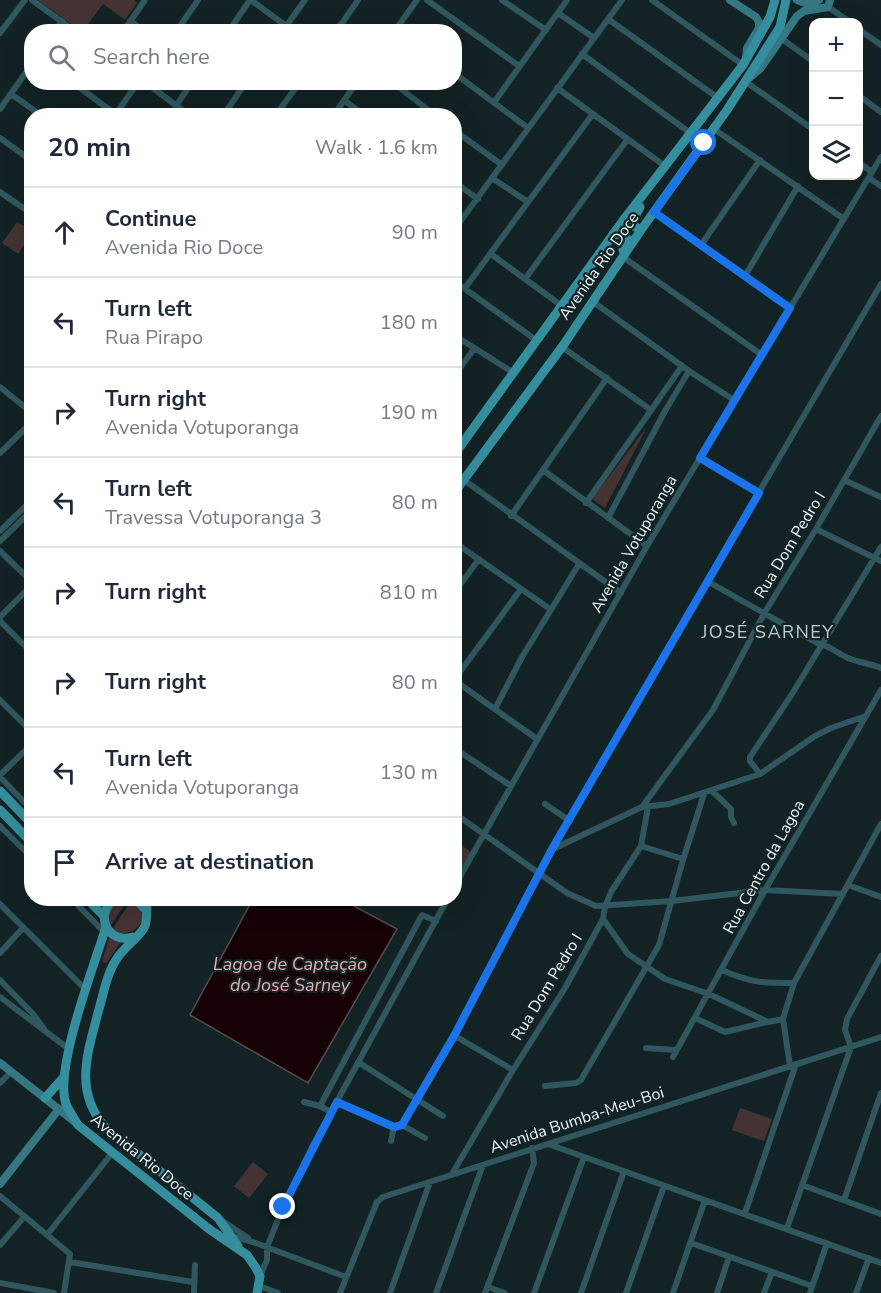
<!DOCTYPE html>
<meta charset="utf-8">
<style>
:root{--surface:#fff;--page:#f6f6f7;--text:#1f2937;--muted:#747a83;--line:#e0e1e3}
body{margin:0;font-family:"Nunito Sans",sans-serif;background:var(--page);color:var(--text)}
.controls{position:absolute;right:18px;top:18px;display:grid;overflow:hidden;border-radius:12px;box-shadow:0 6px 24px #0002}
.controls button{width:54px;height:54px;display:grid;place-items:center;padding:0;border:0;border-bottom:2px solid var(--line);background:var(--surface);color:var(--text);font:30px sans-serif}
.stop{position:absolute;width:18px;height:18px;margin:-14px;border:4px solid #1a73e8;border-radius:50%;background:#fff}
.stop.end{background:#1a73e8;border-color:#fff;box-shadow:0 2px 6px #0008}
.list{margin:0;padding:0;list-style:none}
h2{display:flex;justify-content:space-between;align-items:center;height:78px;margin:0;padding:0 24px;font-size:26px}
h2 small{font-size:20px;font-weight:400;color:var(--muted)}
.list li{display:grid;grid-template-columns:39px 1fr auto;gap:18px;align-items:center;box-sizing:border-box;height:90px;padding:0 24px;border-top:2px solid var(--line)}
.list b{display:block;font-size:22px;white-space:nowrap}
.list p{margin:0;font-size:20px;white-space:nowrap;color:var(--muted)}
.list em{font-size:20px;font-style:normal;color:var(--muted)}
.icon{flex:none;width:33px;height:33px;fill:none;stroke:currentColor;stroke-width:2;stroke-linecap:round;stroke-linejoin:round}
.map{position:relative;flex:none;width:881px;height:1293px;overflow:hidden}
.search{position:absolute;background:var(--surface);box-shadow:0 6px 24px #0002;left:24px;top:24px;width:438px;height:66px;display:flex;align-items:center;gap:15px;box-sizing:border-box;padding:0 21px;border-radius:24px;color:var(--muted);font-size:22px}
.panel{position:absolute;background:var(--surface);box-shadow:0 6px 24px #0002;left:24px;top:108px;width:438px;height:798px;border-radius:24px}
.map>svg:first-child{display:block}
.green{fill:#453334}
.water{fill:#160204;stroke:#564c4e;stroke-width:1.5}
.lines{fill:none;stroke-linecap:round;stroke-linejoin:round}
.street{stroke:#30575e;stroke-width:6}
.secondary{stroke:#347681;stroke-width:8}
.primary{stroke:#358e9d;stroke-width:9}
.route{stroke:#1a73e8;stroke-width:8}
.labels{text-anchor:middle;dominant-baseline:central;stroke-width:4.5;stroke-linejoin:round;paint-order:stroke}
.street-label{font-size:16px;fill:#edf7f9;stroke:#132224}
.neighbourhood-label{font-size:18px;letter-spacing:1.5px;fill:#bccfd2;stroke:#132224}
.water-label{font-size:18px;font-style:italic;fill:#e9acad;stroke:#132224}
</style>
<div class="map">
<svg width="881" height="1293" viewBox="0 0 881 1293">
<rect width="100%" height="100%" fill="#132224"/>
<path class="green" d="M38,0H134L137,3L125,20L103,4L82,32Z
M17,222L32,231L31,234L18,254L2,243Z
M647,427L605,508L592,499Z
M455,841L471,852L455,880Z
M119,899H128L110,927L107,910Z
M132,899L144,915C141,928 131,935 117,933L112,930Z
M109,938L121,942L106,963L102,962Z
M740,1108L772,1119L764,1141L732,1130Z
M253,1162L268,1174L249,1198L234,1186Z"/>
<path class="water" d="M253,899H341L397,929L308,1083L190,1015Z"/>
<g class="lines">
<path class="street" d="M32,0L76,32
M251,0L286,26
M427,0L519,66
M502,0L546,30
M652,0L743,65
M828,7L850,22
M558,13L594,38
M608,19L718,98
M130,21L146,32
M340,25L350,32
M858,29L881,45
M54,32L62,21
M123,32L145,0
M176,32L198,0
M228,32L250,0
M282,32L305,0
M336,32L358,0
M394,32L417,0
M0,33L25,0
M782,39L814,62
M582,54L704,143
M454,73L528,128
M72,82L118,116
M145,82L190,116
M392,82L436,116
M746,82L814,130
M557,88L665,166
M11,94L42,116
M858,95L881,112
M345,101L365,116
M495,101L567,0
M176,106L192,82
M0,109L32,64
M116,114L138,82
M223,116L246,82
M275,116L300,82
M333,116L357,82
M714,129L844,219
M454,130L502,165
M0,138L32,161
M858,162L872,172
M492,178L528,202
M869,178L881,186
M454,182L478,199
M0,192L32,214
M654,212L790,308
M454,230L622,0
M701,245L760,160
M491,254L562,306
M623,257L762,355
M745,276L798,186
M525,279L627,140
M454,281L536,340
M465,288L592,115
M592,301L689,371L734,400
M454,335L514,373
M562,347L651,410
M454,376L474,349
M0,387L32,413
M0,453L32,422
M700,458L759,493
M543,470L647,546
M464,480L621,593
M844,480L881,497
M586,503L682,366
M511,516L607,378
M608,518L665,411L689,371
M816,529L881,561
M0,531L32,500
M0,541L32,510
M454,542L550,609
M0,551L32,582
M707,581L817,643C829,645 837,653 848,658C859,663 870,663 881,668
M521,589L454,680L537,739
M454,593L479,559
M0,617L32,585
M0,621L32,653
M0,700L32,732
M495,709L522,657L579,564
M454,748L511,786
M760,774L750,761V757L792,694L881,547
M0,775L32,744
M0,777L32,810
M712,791L731,809V817L734,823
M545,804L570,821
M642,807L713,710L765,612L816,529L881,416
M454,813L567,893L596,906L672,901L765,890L843,894
M0,826L32,858
M641,846L683,859
M553,849L642,807L669,804L760,774L815,736L831,728L866,716
M848,885L881,897
M454,887L647,546L881,157
M71,898L104,932
M0,904L86,990
M603,919L628,954L665,979L709,994L768,1022L783,1019
M0,953L23,928
M722,970C750,983 764,983 794,983
M0,980L33,1014L44,1029
M0,997L69,1049
M695,1018L725,1032L767,1022
M455,1036L513,1070
M646,1048L676,1050
M673,1057L765,890L881,690
M358,1062L443,1116
M790,1066L783,1019L794,983L881,824
M0,1083L11,1072
M545,1086L576,1083L581,1080L659,945L683,860L704,794
M304,1102L320,1106L331,1112
M337,1102L394,1127L402,1125L425,1138
M320,1106L422,915L436,921
M402,1125L455,1036L552,849L707,581L881,284
M391,1141L394,1127
M548,1144L881,1263
M452,1174L513,1070L565,988L603,919L605,907L611,892L641,846L648,807
M802,1185L881,1214
M0,1196L70,1254L64,1293
M844,1200L881,1093
M745,1213L796,1064
M221,1220L248,1238
M787,1228L851,1047L845,1030L847,1019L881,956
M47,1235L113,1152
M231,1236L253,1242L346,1277
M691,1243L812,1286
M0,1245L24,1217
M70,1262L193,1282
M260,1276L267,1260V1247L283,1207L312,1147L448,898
M0,1283L54,1293
M259,1286L278,1293
M488,1287L505,1293
M194,1293L195,1265
M340,1293L377,1202L383,1197L881,1037
M390,1293L430,1182
M436,1293L483,1165
M485,1293L534,1163L532,1148
M534,1293L584,1157
M581,1293L624,1171
M626,1293L664,1186
M673,1293L705,1200
M717,1293L729,1257
M764,1293L772,1272
M810,1293L827,1243
M856,1293L869,1258"/>
<path class="secondary" d="M730,0L756,17L759,22V28L747,48L746,59
M797,0L808,4L819,0
M748,79L760,69L797,16L804,11L828,7L830,0
M0,1063L75,1122
M0,1184L59,1109"/>
<path class="primary" d="M640,207L633,220L634,226L641,230
M613,234L623,235L627,238L628,243L623,250
M454,455L625,218L743,65L770,17L775,0
M454,493L562,347L641,230L727,110L780,27L786,0
M0,791L32,824
M0,810L32,843
M86,898L104,916
M116,898C93,913 107,945 133,937
M135,898L145,909
M147,898C146,908 148,917 145,926C141,936 125,946 118,957C107,972 104,992 99,1009C88,1052 73,1090 105,1127L218,1218L238,1246
M106,927C94,966 54,1069 66,1104C69,1111 74,1118 78,1125L209,1229L247,1255L256,1268L260,1276L257,1293
M45,1098L64,1077"/>
</g>
<g class="lines">
<path class="route" d="M283,1207L337,1102L394,1127L402,1125L454,1036L552,849L759,493L700,458L790,308L654,212L704,143"/>
</g>
<g class="labels">
<g class="street-label">
<text transform="translate(599 266) rotate(-55)">Avenida Rio Doce</text>
<text transform="translate(634 544) rotate(-60)">Avenida Votuporanga</text>
<text transform="translate(790 545) rotate(-59)">Rua Dom Pedro I</text>
<text transform="translate(764 867) rotate(-61)">Rua Centro da Lagoa</text>
<text transform="translate(547 987) rotate(-59)">Rua Dom Pedro I</text>
<text transform="translate(577 1120) rotate(-18)">Avenida Bumba-Meu-Boi</text>
<text transform="translate(142 1157) rotate(39)">Avenida Rio Doce</text>
</g>
<g class="neighbourhood-label">
<text x="768" y="632">JOSÉ SARNEY</text>
</g>
<g class="water-label">
<text x="290" y="964">Lagoa de Captação<tspan x="290" dy="21">do José Sarney</tspan></text>
</g>
</g>
</svg>
<div class="controls">
<button>+</button>
<button>−</button>
<button><svg class="icon" aria-label="layers" viewBox="0 0 24 24"><path d="M12 4l9 5-9 5-9-5zM3 14l9 5 9-5"/></svg></button>
</div>
<div class="stop" style="left:704px;top:143px"></div>
<div class="stop end" style="left:283px;top:1207px"></div>
<div class="search"><svg class="icon" aria-label="search" viewBox="0 0 24 24"><circle cx="10" cy="10" r="6"/><path d="M15 15l6 6"/></svg>Search here</div>
<section class="panel">
<h2>20 min<small>Walk · 1.6 km</small></h2>
<ul class="list">
<li><svg class="icon" aria-label="ahead" viewBox="0 0 24 24"><path d="M12 20V5M6 11l6-6 6 6"/></svg><div><b>Continue</b><p>Avenida Rio Doce</p></div><em>90 m</em></li>
<li><svg class="icon" aria-label="left" viewBox="0 0 24 24"><path d="M17 20v-9H6M10 6l-5 5 5 5"/></svg><div><b>Turn left</b><p>Rua Pirapo</p></div><em>180 m</em></li>
<li><svg class="icon" aria-label="right" viewBox="0 0 24 24"><path d="M7 20v-9h11M14 6l5 5-5 5"/></svg><div><b>Turn right</b><p>Avenida Votuporanga</p></div><em>190 m</em></li>
<li><svg class="icon" aria-label="left" viewBox="0 0 24 24"><path d="M17 20v-9H6M10 6l-5 5 5 5"/></svg><div><b>Turn left</b><p>Travessa Votuporanga 3</p></div><em>80 m</em></li>
<li><svg class="icon" aria-label="right" viewBox="0 0 24 24"><path d="M7 20v-9h11M14 6l5 5-5 5"/></svg><div><b>Turn right</b></div><em>810 m</em></li>
<li><svg class="icon" aria-label="right" viewBox="0 0 24 24"><path d="M7 20v-9h11M14 6l5 5-5 5"/></svg><div><b>Turn right</b></div><em>80 m</em></li>
<li><svg class="icon" aria-label="left" viewBox="0 0 24 24"><path d="M17 20v-9H6M10 6l-5 5 5 5"/></svg><div><b>Turn left</b><p>Avenida Votuporanga</p></div><em>130 m</em></li>
<li><svg class="icon" aria-label="arrive" viewBox="0 0 24 24"><path d="M6 21V4h12l-3 4 3 4H6"/></svg><div><b>Arrive at destination</b></div></li>
</ul>
</section>
</div>
